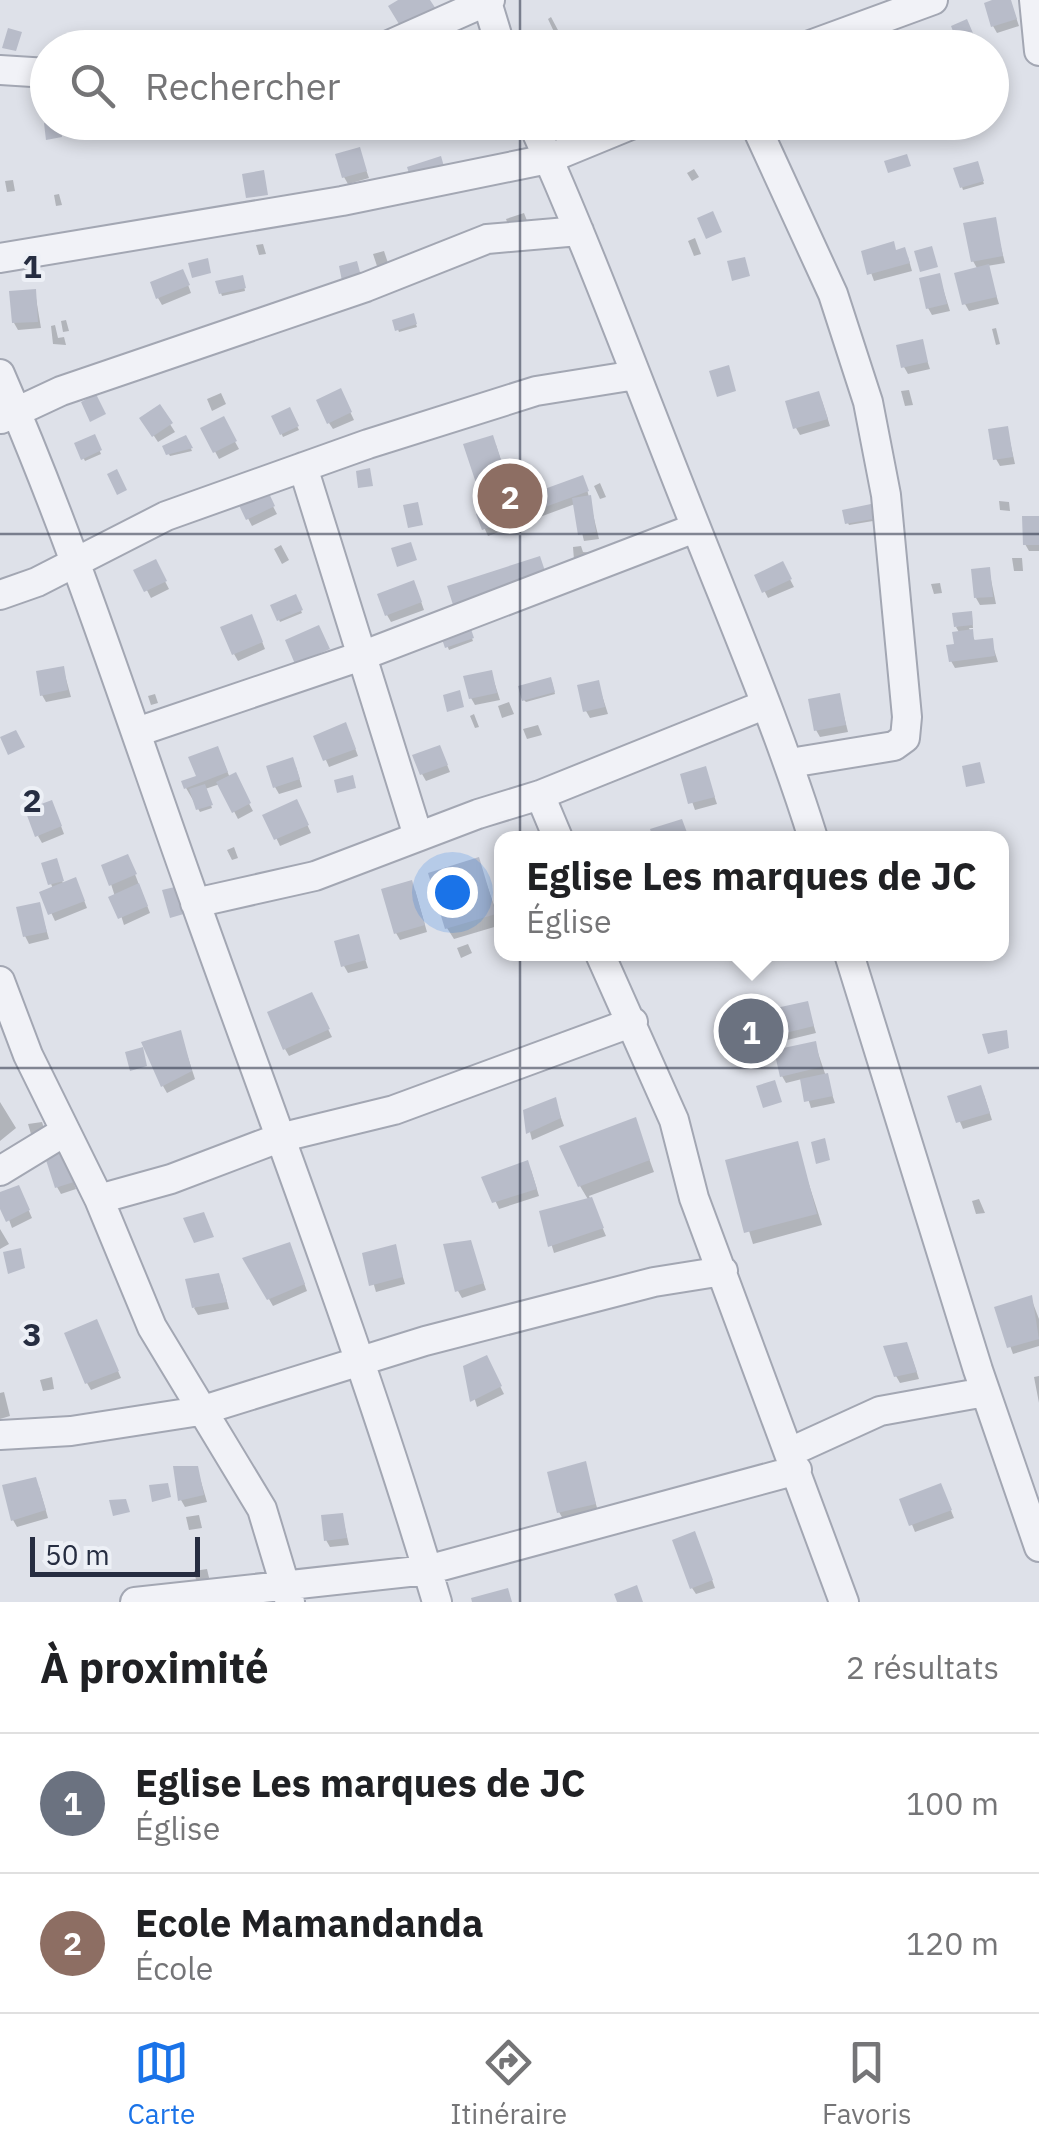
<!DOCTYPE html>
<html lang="fr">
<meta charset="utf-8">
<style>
:root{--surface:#fff;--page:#f2f2f2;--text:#202124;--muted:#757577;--line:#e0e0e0;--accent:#1a73e8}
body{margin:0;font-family:"IBM Plex Sans",sans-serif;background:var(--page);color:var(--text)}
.scale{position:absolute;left:30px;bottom:25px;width:170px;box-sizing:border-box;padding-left:10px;border:5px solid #262d41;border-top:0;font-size:28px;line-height:35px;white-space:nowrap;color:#262d41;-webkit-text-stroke:8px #edf0f6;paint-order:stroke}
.you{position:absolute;left:452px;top:892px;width:35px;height:35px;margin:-25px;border:8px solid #fff;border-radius:50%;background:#1a73e8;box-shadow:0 0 0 15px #1a73e833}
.badge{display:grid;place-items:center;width:65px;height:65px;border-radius:50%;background:var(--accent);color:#fff;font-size:32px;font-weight:700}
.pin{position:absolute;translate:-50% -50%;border:5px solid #fff;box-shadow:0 2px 10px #0006}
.popup{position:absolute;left:494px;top:831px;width:515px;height:130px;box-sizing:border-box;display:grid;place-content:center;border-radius:20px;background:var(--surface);filter:drop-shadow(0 2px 8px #0005);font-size:32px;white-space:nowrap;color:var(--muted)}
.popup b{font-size:38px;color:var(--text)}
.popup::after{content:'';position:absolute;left:50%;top:100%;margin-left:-20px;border:20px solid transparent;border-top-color:var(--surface)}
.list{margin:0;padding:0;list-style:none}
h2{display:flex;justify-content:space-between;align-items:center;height:130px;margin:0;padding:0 40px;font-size:42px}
h2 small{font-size:32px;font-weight:400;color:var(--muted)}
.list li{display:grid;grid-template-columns:65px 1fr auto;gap:30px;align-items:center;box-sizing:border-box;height:140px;padding:0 40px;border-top:2px solid var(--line)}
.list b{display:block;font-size:38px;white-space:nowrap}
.list p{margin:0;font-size:32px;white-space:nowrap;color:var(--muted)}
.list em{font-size:32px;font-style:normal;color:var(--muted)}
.icon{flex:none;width:55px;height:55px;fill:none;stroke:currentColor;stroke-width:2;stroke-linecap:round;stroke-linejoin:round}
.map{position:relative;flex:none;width:1039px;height:1602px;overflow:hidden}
.search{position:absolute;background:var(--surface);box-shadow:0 5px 15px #0003;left:30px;right:30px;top:30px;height:110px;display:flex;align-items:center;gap:25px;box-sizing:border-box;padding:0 35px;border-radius:55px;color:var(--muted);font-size:38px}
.sheet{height:410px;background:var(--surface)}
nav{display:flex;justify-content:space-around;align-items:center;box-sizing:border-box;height:140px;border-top:2px solid var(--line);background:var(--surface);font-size:28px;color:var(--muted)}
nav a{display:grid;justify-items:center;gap:5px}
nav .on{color:var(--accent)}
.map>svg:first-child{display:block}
.shadow{fill:#0003}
.building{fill:#b8bcc9}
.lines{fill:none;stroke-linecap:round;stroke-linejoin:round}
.minor-casing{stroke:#a3a7b3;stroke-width:32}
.minor{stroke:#f1f2f7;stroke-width:28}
.grid{fill:none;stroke:#262d41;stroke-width:2.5;stroke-opacity:0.55}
.grid-label{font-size:32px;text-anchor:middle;font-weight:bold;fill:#262d41;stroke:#edf0f6;stroke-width:8;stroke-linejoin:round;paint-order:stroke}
</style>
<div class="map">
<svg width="1039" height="1602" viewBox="0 0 1039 1602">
<rect width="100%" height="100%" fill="#dee1e9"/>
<path class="shadow" d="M1001,0H1010L1019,26L997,33L993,26Z
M551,17L559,32L555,34L548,19Z
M359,150L369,178L348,184L344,177Z
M978,166L984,184L963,190L962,187Z
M694,169L699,177L692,181L687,173Z
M13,180L15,191L7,192L5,181Z
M59,194L62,205L56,206L54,195Z
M524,213L531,231L513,238L506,219Z
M994,220L1005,263L987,266L999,304L969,311L965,304L978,270L973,261Z
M695,238L701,254L694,256L688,241Z
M263,244L266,254L259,255L256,245Z
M384,251L388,263L377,266L373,254Z
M864,253L908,257L912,271L874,281Z
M939,276L950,311L932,315L928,308Z
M186,279L191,293L162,305L158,298Z
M243,280L245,291L222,296L221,293Z
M35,292L41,328L18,330L14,323Z
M413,316L417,327L399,332L395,322Z
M66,320L69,331L63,332L61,321Z
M55,325L58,338L64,337L66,345L53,344L51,326Z
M996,328L1000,344L996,345L992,329Z
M921,342L930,369L908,374L904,367Z
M909,390L913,405L905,406L901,391Z
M221,393L226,404L212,411L207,399Z
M344,399L354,420L333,429L329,423Z
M822,401L830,426L800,435L796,428Z
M159,407L175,432L158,442L142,418Z
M289,410L299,430L283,437L274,417Z
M223,420L239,449L219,459L203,429Z
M1007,428L1015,464L1000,466L996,459Z
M94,437L101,454L85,461L77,445Z
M186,438L192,451L170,456L165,447Z
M496,445L515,503L586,485L599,539L584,541L575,504L488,536L479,516L491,511L484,500Z
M600,483L606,497L600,499L594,486Z
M264,489L277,514L252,526L239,501Z
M999,501L1009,502L1010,511L1000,510Z
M871,510L873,521L849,525L848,523Z
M1039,518V551H1029L1025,544Z
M281,545L289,560L282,564L274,549Z
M581,546L583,552L595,553L574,560L573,547Z
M1012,558H1022L1023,571H1014Z
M155,562L169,589L151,598L137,571Z
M782,564L794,587L768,598L757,576Z
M989,570L996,604L980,605L976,598Z
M940,583L942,593L934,594L931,584Z
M417,590L424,610L391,622L387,615Z
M295,597L302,613L280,622L273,606Z
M972,616L973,628H969L976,643L991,640L998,662L955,668L951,661L960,634L956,627Z
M255,624L265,649L238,661L234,654Z
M467,626L473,641L449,650L443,635Z
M63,668L71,697L46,702L42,695Z
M491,672L500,700L475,705L471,698Z
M552,682L555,694L526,702L524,700Z
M598,683L608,714L590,718L586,711Z
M155,694L158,703L151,705L148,696Z
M839,696L848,732L820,737L816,730Z
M509,702L514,714L502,718L498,706Z
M474,714L479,727L475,728L470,716Z
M538,725L542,735L527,739L523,729Z
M349,732L358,756L329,767L316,737Z
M443,755L450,772L426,781L422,774Z
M221,756L230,778L234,776L253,811L238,819L220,784L205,789L212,808L200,812L186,788Z
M296,767L302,787L279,794L275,787Z
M705,769L717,804L695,810L683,776Z
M300,809L311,833L280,846L266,816Z
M55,810L64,834L42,843L38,836Z
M234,847L238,858L232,860L227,850Z
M478,860L501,925L454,939L447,928Z
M58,864L63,884L79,887L87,908L55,921L42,893L53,889L44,865Z
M131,864L150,913L124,925L111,884Z
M415,890L427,932L400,940L396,933Z
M39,905L49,939L29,944L25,936Z
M358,937L368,968L348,973L344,966Z
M468,944L472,953L461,958L457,948Z
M311,995L332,1037L289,1056L285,1049Z
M807,1004L816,1033L779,1042L775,1035Z
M180,1033L195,1079L167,1093L163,1086Z
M815,1044L835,1103L811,1108L802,1079L786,1083L782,1076Z
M984,1095L992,1120L963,1129L950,1098Z
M555,1101L564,1126L532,1140L525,1112Z
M0,1102L16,1128L0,1141Z
M635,1120L654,1172L589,1196L606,1236L554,1253L542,1213L589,1201L580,1186Z
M42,1122L47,1138L34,1144L28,1124Z
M796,1144L822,1225L753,1244L728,1162Z
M65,1160L76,1189L61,1194L57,1187Z
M531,1170L539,1196L499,1209L485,1178Z
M0,1195H22L32,1218L12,1228Z
M979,1199L985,1213L976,1214L972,1201Z
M0,1229L9,1244L0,1249Z
M470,1243L486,1290L462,1298L458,1291Z
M394,1247L405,1284L376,1292L365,1254Z
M293,1252L307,1291L273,1306L246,1259Z
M222,1283L229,1309L198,1315L194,1308Z
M1031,1298L1039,1319V1346L1013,1354L997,1309Z
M100,1329L121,1378L91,1390L87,1383Z
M910,1352L919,1379L900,1383L896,1376Z
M486,1358L504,1394L477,1407L466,1368Z
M1039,1376V1403L1034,1377Z
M52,1377L54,1389L43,1391L40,1380Z
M4,1392L10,1416L0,1419V1393Z
M584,1464L598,1511L563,1519L559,1512Z
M197,1468L207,1502L185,1507L181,1500Z
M39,1487L48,1518L17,1527L13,1520Z
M944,1493L954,1518L915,1532L902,1500Z
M199,1515L202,1528L189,1530L186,1517Z
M342,1515L349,1545L330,1547L326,1540Z
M698,1541L715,1588L696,1594L692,1588Z
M207,1569L210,1582L197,1584L194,1571Z"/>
<path class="building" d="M398,0H430L436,9L402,29L388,6Z
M992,0H1011L1017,19L991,27L984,3Z
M967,19L975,38L958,44L951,26Z
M8,28L22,32L16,51L2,48Z
M60,122L62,137L46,140L44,123Z
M360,147L367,171L342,178L335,154Z
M907,154L911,166L888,173L884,161Z
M441,156L445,170L411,180L407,167Z
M978,161L984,181L960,188L953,168Z
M264,170L268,195L246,198L242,174Z
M713,211L722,232L706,239L697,218Z
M996,217L1003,256L971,262L963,223Z
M894,241L896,250L905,247L910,263L867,275L861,251Z
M932,246L938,267L920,272L914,251Z
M745,257L750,276L732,281L727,261Z
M208,258L211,273L192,278L188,263Z
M357,261L361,276L342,281L339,266Z
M989,264L997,297L962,305L954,273Z
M183,269L190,285L156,299L150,282Z
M940,273L947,304L926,309L919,278Z
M243,275L246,288L219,294L215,281Z
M36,289L38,322L12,323L9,291Z
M414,313L417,324L395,331L392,320Z
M923,339L928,362L901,368L896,345Z
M729,365L736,391L717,397L709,371Z
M341,388L352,412L327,424L316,400Z
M819,391L828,419L793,429L785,401Z
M96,394L106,414L90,422L81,402Z
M160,404L173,423L152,437L139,418Z
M290,407L299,426L280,435L271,416Z
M224,416L237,441L213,453L200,428Z
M1008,426L1013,457L993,460L988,429Z
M95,434L102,450L81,460L74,443Z
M186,435L193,448L166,455L162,446Z
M493,435L511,491L482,501L463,444Z
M370,468L373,486L358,488L356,471Z
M117,469L127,490L117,495L107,474Z
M583,475L589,491L482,530L476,514Z
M265,485L275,506L246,520L236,499Z
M591,495L596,532L578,535L572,498Z
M418,502L423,525L408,528L403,505Z
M871,504L873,519L845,524L842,510Z
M1022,516H1039V545H1023Z
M411,542L417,560L397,567L391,548Z
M540,556L547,577L454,608L447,586Z
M156,559L167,581L144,592L133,570Z
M783,561L792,579L762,593L754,575Z
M990,567L993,597L974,598L971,569Z
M414,580L422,602L385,616L377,594Z
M296,594L303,610L277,621L270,605Z
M972,611L973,625L954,627L952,613Z
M252,614L263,642L232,655L220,627Z
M469,623L474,638L445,648L440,633Z
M319,625L330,649L295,664L285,640Z
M973,629L974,640L993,638L995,656L949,662L946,645L954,644L952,632Z
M64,666L68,690L40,696L36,671Z
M492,670L497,693L469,699L463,676Z
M551,677L555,692L522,701L518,686Z
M599,680L605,707L583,712L577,685Z
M460,690L464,707L447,712L443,695Z
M840,693L846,725L814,731L808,699Z
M346,722L356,749L323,761L313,736Z
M16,730L25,747L8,755L0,737Z
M440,745L448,765L420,775L412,755Z
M218,746L228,772L184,789L181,781L196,776L188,757Z
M293,757L300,779L273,788L266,766Z
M980,762L985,783L966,787L962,766Z
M706,766L715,797L688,804L680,774Z
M236,772L251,803L232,813L216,782Z
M353,775L356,788L337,793L334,780Z
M205,784L213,805L196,810L189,789Z
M297,799L309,825L274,840L262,815Z
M52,800L62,826L35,837L25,810Z
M682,819L689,838H653L650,829Z
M128,854L137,874L109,886L101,865Z
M479,857L496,914L445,929L428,873Z
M57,858L64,881L48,885L41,863Z
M76,877L85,901L48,915L39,892Z
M412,880L425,925L394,934L381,889Z
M139,883L148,906L118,919L108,897Z
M179,886L187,913L170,918L162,890Z
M40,902L47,932L23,937L16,907Z
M359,934L366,960L341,967L334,941Z
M312,992L330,1029L283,1050L267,1012Z
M808,1001L814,1026L773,1036L767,1010Z
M181,1030L192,1071L161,1087L141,1042Z
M1007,1030L1009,1048L988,1054L982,1034Z
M816,1041L821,1067L780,1077L774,1050Z
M143,1047L147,1066L130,1071L125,1052Z
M828,1073L833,1096L804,1102L800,1079Z
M775,1080L782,1102L763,1108L756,1086Z
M981,1085L990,1113L956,1123L947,1096Z
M556,1097L561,1118L526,1134L523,1110Z
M636,1117L650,1160L578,1187L559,1146Z
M825,1138L830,1160L816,1164L811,1142Z
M798,1141L817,1214L744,1233L725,1160Z
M62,1150L74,1182L55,1188L45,1157Z
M528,1160L537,1189L492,1203L481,1177Z
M19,1185L30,1210L6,1222L0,1209V1192Z
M592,1197L604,1228L548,1247L539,1211Z
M204,1212L214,1237L194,1243L183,1218Z
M471,1240L484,1283L455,1292L443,1244Z
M290,1242L305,1284L267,1300L242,1258Z
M396,1244L403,1277L369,1286L362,1253Z
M21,1248L25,1268L8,1274L3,1252Z
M219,1273L227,1302L192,1308L185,1279Z
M1032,1295L1039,1339L1007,1348L994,1307Z
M97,1319L119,1371L85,1384L64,1333Z
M907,1342L917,1372L894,1377L883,1346Z
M487,1355L502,1386L470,1402L463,1366Z
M586,1461L596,1504L557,1513L547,1472Z
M173,1466H198L204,1495L178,1501Z
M36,1477L46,1510L11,1521L2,1485Z
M168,1483L171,1497L152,1502L149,1485Z
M941,1483L952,1510L909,1526L899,1499Z
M126,1499L130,1512L113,1516L109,1500Z
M343,1513L347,1538L324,1541L321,1515Z
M695,1531L713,1580L690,1589L672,1540Z
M637,1585L643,1602H617L614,1594Z
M508,1588L512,1602H472L471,1598Z"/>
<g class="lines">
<defs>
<path id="minor" d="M1034,0L1039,51
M487,2L501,48
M382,48L490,0
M802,48L933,0
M0,70L48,73
M532,122C592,255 641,390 695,525C736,629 780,732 813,838
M754,122L833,294L868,402L886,495L907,717L905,738L894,746L790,763
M0,258L342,201L548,159L638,122
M0,374C78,553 136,738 202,921C283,1147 369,1372 437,1602
M1,419L61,391L366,287L487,239L579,231
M303,467L418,836
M0,595L37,582L166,516L368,444L536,391L636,375
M137,732L364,655L695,528
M540,795L558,838
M195,903L315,876L478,814L540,795L764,705
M600,954L674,1120L694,1198L844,1602
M849,954L978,1370L1039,1547
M0,981L28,1055L99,1199L152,1327L262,1509L290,1602
M0,1171L64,1132
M99,1199L171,1179L279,1138L394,1110L633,1022
M0,1435L71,1431L200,1411L425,1341L654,1282L723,1271
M790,1452L880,1411L985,1392
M135,1602L427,1570L797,1470"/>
</defs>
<use href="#minor" class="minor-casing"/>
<use href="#minor" class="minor"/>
</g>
<path class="grid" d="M520,0V48M520,122V1602M0,534H1039M0,1068H1039"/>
<g class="grid-label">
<text x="32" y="278">1</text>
<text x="32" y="812">2</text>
<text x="32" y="1346">3</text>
</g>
</svg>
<div class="scale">50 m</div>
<div class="you"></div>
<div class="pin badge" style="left:751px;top:1031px;background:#6b7280">1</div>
<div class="popup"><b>Eglise Les marques de JC</b>Église</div>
<div class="pin badge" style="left:510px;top:496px;background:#8d6e63">2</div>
<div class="search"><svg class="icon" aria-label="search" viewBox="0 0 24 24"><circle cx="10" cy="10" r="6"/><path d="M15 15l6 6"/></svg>Rechercher</div>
</div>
<section class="sheet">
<h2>À proximité<small>2 résultats</small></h2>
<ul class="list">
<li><span class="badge" style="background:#6b7280">1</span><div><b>Eglise Les marques de JC</b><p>Église</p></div><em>100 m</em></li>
<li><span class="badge" style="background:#8d6e63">2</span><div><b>Ecole Mamandanda</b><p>École</p></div><em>120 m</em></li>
</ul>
</section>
<nav>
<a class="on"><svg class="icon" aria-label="map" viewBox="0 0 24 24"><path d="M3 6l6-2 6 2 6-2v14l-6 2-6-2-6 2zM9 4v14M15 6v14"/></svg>Carte</a>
<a><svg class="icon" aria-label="directions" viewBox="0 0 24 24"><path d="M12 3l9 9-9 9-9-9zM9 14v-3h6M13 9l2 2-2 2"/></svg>Itinéraire</a>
<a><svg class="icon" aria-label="saved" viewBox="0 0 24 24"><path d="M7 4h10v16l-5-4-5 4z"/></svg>Favoris</a>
</nav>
